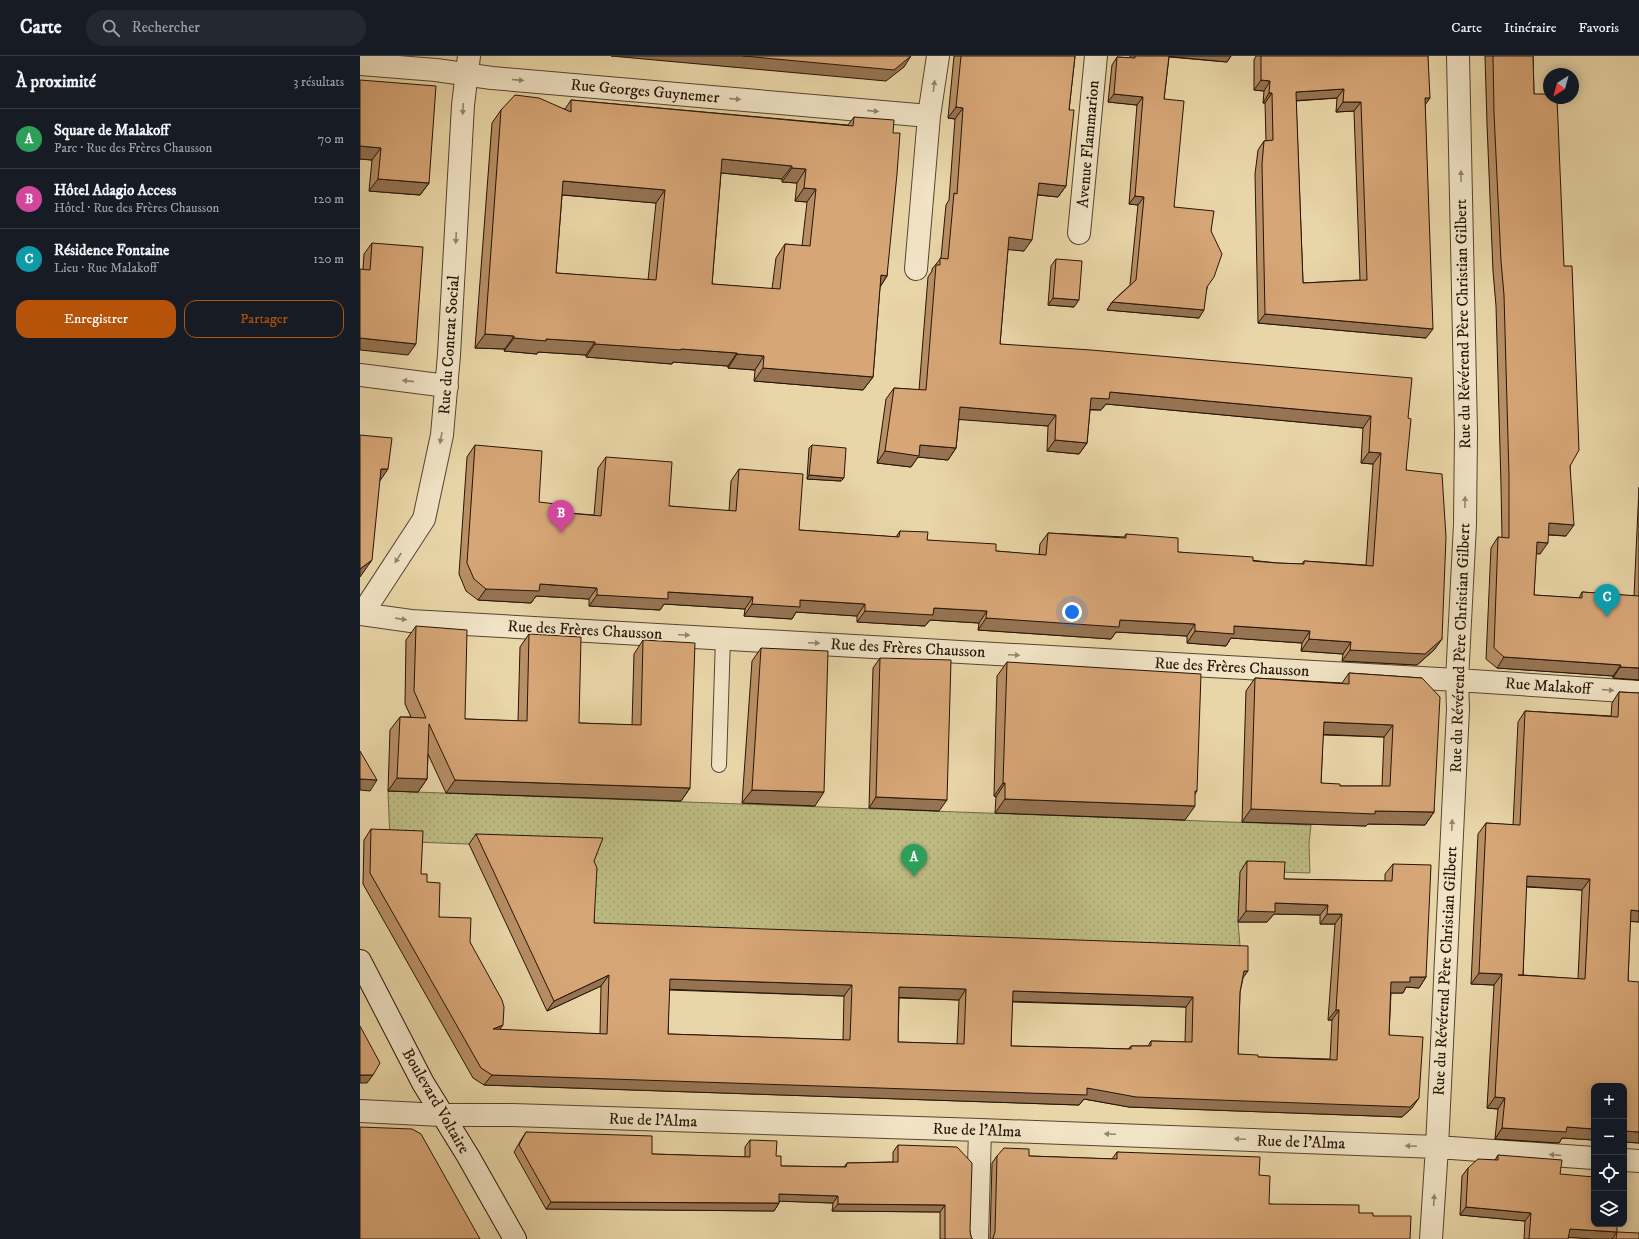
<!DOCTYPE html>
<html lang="fr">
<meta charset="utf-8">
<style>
:root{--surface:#171b24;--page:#242831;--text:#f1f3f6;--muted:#9ea1a6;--line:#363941;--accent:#b45309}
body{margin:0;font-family:"IM FELL DW Pica",serif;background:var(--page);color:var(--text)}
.controls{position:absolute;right:12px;bottom:12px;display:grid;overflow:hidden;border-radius:8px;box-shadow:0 2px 10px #0003}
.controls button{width:36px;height:36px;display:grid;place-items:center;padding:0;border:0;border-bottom:1px solid var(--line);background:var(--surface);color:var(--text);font:20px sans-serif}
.compass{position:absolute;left:1183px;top:12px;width:36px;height:36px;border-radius:50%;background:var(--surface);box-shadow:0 2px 10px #0003;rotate:216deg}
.you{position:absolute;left:712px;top:556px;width:14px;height:14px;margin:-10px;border:3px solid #fff;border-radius:50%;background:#1a73e8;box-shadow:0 0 0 6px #1a73e833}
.badge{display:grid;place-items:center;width:26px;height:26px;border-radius:50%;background:var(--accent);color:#fff;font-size:13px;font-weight:700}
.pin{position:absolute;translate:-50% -33px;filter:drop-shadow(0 1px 2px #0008)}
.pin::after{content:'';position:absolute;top:21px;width:14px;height:12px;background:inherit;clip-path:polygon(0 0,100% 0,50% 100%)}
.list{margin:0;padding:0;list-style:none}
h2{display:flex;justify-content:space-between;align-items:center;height:52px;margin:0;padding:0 16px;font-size:17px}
h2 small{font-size:13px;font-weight:400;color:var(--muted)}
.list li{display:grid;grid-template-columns:26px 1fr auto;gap:12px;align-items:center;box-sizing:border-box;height:60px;padding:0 16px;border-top:1px solid var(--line)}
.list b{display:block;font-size:15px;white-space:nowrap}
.list p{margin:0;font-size:13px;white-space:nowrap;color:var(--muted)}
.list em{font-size:13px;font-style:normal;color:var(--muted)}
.actions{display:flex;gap:8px;padding:12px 16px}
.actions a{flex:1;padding:9px 0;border:1px solid var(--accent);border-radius:12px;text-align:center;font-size:14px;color:var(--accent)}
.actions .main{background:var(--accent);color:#fff}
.icon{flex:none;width:22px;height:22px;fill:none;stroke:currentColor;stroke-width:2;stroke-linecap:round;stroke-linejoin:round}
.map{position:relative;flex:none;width:1279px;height:1183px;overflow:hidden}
header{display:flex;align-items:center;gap:24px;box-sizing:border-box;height:56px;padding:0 20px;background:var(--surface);border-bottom:1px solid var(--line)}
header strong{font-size:19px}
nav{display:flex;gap:22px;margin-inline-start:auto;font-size:14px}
.search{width:280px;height:36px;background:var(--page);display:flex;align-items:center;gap:10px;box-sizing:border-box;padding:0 14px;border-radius:22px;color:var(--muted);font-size:15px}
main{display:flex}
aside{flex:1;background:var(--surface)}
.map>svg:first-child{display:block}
.park{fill:url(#park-dots);stroke:#726844}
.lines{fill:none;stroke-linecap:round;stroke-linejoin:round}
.service-casing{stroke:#57442e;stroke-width:16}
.minor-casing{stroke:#57442e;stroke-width:24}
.secondary-casing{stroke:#261406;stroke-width:24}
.service{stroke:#f1e4c6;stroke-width:14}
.minor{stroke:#f1e4c6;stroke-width:22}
.secondary{stroke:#f1e4c6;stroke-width:22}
.wall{fill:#b98f66;stroke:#261406;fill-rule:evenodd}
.shaded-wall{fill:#967453;stroke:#261406}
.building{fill:#d7a677;stroke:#261406;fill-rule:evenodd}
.oneway{fill:#968670}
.labels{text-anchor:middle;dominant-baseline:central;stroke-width:3;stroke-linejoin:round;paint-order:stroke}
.street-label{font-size:16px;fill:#261406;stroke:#f1e4c6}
</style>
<header>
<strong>Carte</strong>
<div class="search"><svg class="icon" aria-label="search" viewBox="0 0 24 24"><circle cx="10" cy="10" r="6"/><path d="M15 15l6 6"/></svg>Rechercher</div>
<nav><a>Carte</a><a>Itinéraire</a><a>Favoris</a></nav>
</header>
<main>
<aside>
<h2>À proximité<small>3 résultats</small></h2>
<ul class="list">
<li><span class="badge" style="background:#2e9e5b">A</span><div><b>Square de Malakoff</b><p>Parc · Rue des Frères Chausson</p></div><em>70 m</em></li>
<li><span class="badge" style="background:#d1479c">B</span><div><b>Hôtel Adagio Access</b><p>Hôtel · Rue des Frères Chausson</p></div><em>120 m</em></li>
<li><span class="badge" style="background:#0f9aa8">C</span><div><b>Résidence Fontaine</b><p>Lieu · Rue Malakoff</p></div><em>120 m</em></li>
</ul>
<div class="actions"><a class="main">Enregistrer</a><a>Partager</a></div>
</aside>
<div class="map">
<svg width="1279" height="1183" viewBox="0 0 1279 1183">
<defs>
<pattern id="park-dots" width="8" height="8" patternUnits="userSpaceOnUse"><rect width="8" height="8" fill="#bebc83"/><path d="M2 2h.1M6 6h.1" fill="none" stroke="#a3a170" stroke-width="1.8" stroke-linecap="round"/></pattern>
</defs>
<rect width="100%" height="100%" fill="#e9d6a8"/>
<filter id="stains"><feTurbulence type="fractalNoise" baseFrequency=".005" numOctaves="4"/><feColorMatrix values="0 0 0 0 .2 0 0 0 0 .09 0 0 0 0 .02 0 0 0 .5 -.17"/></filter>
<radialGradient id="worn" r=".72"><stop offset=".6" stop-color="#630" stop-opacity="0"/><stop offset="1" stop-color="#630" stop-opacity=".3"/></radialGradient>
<path class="park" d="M28,735L951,769L949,788L950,817L918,816L878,866L881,901L227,876L232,793L30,785Z"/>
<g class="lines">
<defs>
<path id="service" d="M359,709L363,582"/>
<path id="minor" d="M0,8L76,14L132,22L569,60
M719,177L736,0
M556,213L569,60L578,0
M0,319L87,330
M0,558L51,565L1097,624L1279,636
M2,558L64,463L82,379L89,299L103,49L109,0
M0,1055L82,1059H152L620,1074L1077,1091L1234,1102
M1264,1104L1279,1105
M617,1183L620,1074
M1071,1183L1077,1091L1098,653L1097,624L1105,468L1106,376L1098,0"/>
<path id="secondary" d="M0,905L63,1027L108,1100L155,1183"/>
</defs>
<use href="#service" class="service-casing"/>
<use href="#minor" class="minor-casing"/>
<use href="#secondary" class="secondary-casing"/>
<use href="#service" class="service"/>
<use href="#minor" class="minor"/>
<use href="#secondary" class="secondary"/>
</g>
<path class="wall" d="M594,0H715L709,54L706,130L698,141L677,139L664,195L648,193L640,288L1048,362L1046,414L1082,583L1074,594L1057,609L982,605L983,598L941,595L942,587L871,582L866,590L827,587V580L756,576L751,583L618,574L619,567L570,564L565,570L497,566V560L436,556L432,563L384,560L385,553L304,548L300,554L229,550V543L176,540L171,547L118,544L106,535L99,518L107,401L115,389L179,446L195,456L234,459L238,412L246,401L309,450L369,455L371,425L379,413L439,474L536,481L540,475L567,484L636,495L679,499L680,488L688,477L764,481L766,478L818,496L917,507L942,508L944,505L1006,509L1013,408L1001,407L1003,372L746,348L741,354H730L727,387L719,398L687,395L688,370L599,363L596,392L588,404L558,401L551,411L517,407L526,343L534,332L559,334L568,221L572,215V213L581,202L586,149L589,144L595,63L588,62Z
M770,0H871L867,6L809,1L804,43L814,151L851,175L847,232L839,262L747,254L752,246L770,229L778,149L769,148L777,49L748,46L752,9L757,1L770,2Z
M896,0H1068L1065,49L1066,282L898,267L895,118L898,94L904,85H906L905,47H903L904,35L894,34V4ZM977,42L976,56L994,55L1000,224L943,227L936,45Z
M1125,0H1173L1174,38L1210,410L1206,480L1188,479L1180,498L1176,497L1174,539L1219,542L1222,536L1274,540L1279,431V624L1253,622V620L1137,612L1126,603L1131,492L1138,481L1142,482L1141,429L1136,250L1133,215L1127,68Z
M0,24L69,127L60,139L9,135L12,104L0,103Z
M211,44L488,69L494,61L533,77L527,220L520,231L513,321L503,334L394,325L395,314L368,312V310L313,306L312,308L226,301V299L178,296L177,298L144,295L145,293L115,292L132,67L141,54L205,53ZM361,117L422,123V126L437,127L435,145L447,146L442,190L425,188L416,202L412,233L352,228ZM202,139L296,147L288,224L196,217Z
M12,187L48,299L3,213L4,198Z
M696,203L714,251L688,249L691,210Z
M452,389L481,425L447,423L449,392Z
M56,570L105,663L158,665L160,591L169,578L219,667L272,669L274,598L283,584L330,732L321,745L86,737L68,698L67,723L58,736L28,735L30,674L40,661H51L45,648L46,584Z
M401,592L455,750L382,747L392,605Z
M520,602L579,755L509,752L513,612Z
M647,606L837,735L835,738L825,764L635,757L636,741L634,740L637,620Z
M989,617L1062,622L1074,756L1065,769L1008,768L1006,770L882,766L886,635L895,622L982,627ZM963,679L1024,681L1022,730H980L961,727Z
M1259,636L1279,637V866L1270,865L1268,925L1279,1087L1264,1086V1030H1234V1084L1202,1082L1199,1087L1135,1083L1138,1053L1127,1052L1134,929L1111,928L1118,778L1126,767L1153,769L1158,666L1165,655L1251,660L1252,647ZM1166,831L1222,834L1218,923L1163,919Z
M11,773L61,818L67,826L79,861L110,886L140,974L240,978L241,930L187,955L109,788L116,778L234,805V867L883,922L880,936L878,998L898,1001L970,1003L972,964H968L975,868H960V859L914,858L907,866H878L880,816L887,805L924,823L1025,825V818L1033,808L1066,921L1059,932L1046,931L1043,937H1031L1029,979L1052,1052L1042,1061L769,1051L724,1043L719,1049L124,1029L113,1022L3,828L4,784ZM309,934L484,940L483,984L308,978ZM539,942L599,944L597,988L538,986ZM652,946L826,951L825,986L791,985L788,990H771L768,993L651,990Z
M166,1076L292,1098L385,1101V1091L390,1084L416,1100L421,1110L484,1111L487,1107L533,1106V1096L538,1089L610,1175L611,1181L613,1183H580V1156L472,1155L473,1147L419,1145V1147L414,1155L186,1153L154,1096L161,1084Z
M757,1096L899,1119L909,1148L999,1157L1013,1160L1050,1183H630L632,1107L637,1100H669L752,1103Z
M1138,1099L1200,1118L1257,1176L1279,1183H1233L1209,1181L1208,1183H1164L1165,1165L1100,1159L1102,1120L1108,1112L1135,1104Z"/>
<path class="shaded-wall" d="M251,0H551L544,11L526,25Z
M804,0H871L867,6Z
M901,24L910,25L904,35L894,34Z
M984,33L977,42L929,45L936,36Z
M909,37H912L905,47H903Z
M754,38L783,41L777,49L748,46Z
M1065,42H1070L1063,52Z
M983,46H1001L994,55L976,56Z
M596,51L603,52L595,63L588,62Z
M0,90L21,92L12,104L0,103Z
M362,103L432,110L422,123L353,116Z
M432,112L446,113L437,127L422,126Z
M18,123L69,127L60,139L9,135Z
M203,125L305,134L296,147L193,138Z
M679,127L706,130L698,141L671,138Z
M444,132L456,133L447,146L435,145Z
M775,140L784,141L778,149L769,148Z
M649,181L672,184L664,195L641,193Z
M521,219L527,220L518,234Z
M693,242L719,244L714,251L688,249Z
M752,246L844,254L839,262L747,254Z
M905,258L1073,273L1066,282L898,267Z
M125,278L154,280L145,293L115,292Z
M0,282L56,288L48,299L0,294Z
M154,282L186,283L235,286L226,299L178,296L177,298L144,295Z
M235,288L321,293L377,297L368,310L313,306L312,308L226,301Z
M377,298L404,300L395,314L368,312Z
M403,312L513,321L503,334L394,325Z
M750,336L1011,360L1003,372L746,348L741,354L723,353L731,342Z
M600,351L696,359L688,370L592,363Z
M695,384L727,387L719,398L687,395Z
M560,389L596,392L588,404L558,401L551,411L517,407L525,395Z
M1009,396L1021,397L1013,408L1001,407Z
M21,413H28L15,432Z
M449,419L484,422L481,425L447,423Z
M1189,467L1214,469L1206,480L1181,478Z
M1177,486L1188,487L1180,498L1169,497Z
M12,504L0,521V513Z
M180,528L237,532L229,543L176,540L171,547L118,544L126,533Z
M308,536L393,541L385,553L304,548L300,554L229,550L237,539Z
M440,544L505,548L497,560L436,556L432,563L384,560L392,548Z
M574,552L627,555L619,567L570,564L565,570L497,566L505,555Z
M626,562L760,564L835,568L827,580L756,576L751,583L618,574Z
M874,570L950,575L942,587L871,582L866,590L827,587L835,575Z
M949,583L991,586L983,598L941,595Z
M1082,583L1074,594L1057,609L982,605L990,594Z
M1144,601L1261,609L1253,620L1137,612Z
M1260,611L1279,612V624L1253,622Z
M964,666L1033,669L1024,681L955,678Z
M37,722L67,723L58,736L28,735Z
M0,723L17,724L10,735L0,734Z
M95,724L330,732L321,745L86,737Z
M643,727H645L636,741L634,740Z
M392,734L464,736L455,750L382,747Z
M516,741L587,744L579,755L509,752Z
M645,743L835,750L825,764L635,757Z
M891,753L1015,755L1074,756L1065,769L1008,768L1006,770L882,766Z
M1167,820L1230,823L1222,834L1159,830Z
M915,847L968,849L960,859L914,858L907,866H878L886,855Z
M1271,854L1279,855V866L1263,865Z
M967,858H982L975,868H960Z
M884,915H888L880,926Z
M1119,917L1142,918L1134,929L1111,928Z
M249,919L241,930L187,955L194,945Z
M1050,921H1066L1059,932L1046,931L1043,937H1024L1031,926Z
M310,923L492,929L484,940L302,933Z
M539,931L606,933L599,944L532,941Z
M653,935L833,941L826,951L645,945Z
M976,954H979L972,964H968Z
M143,969L136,979L133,973Z
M0,1019H13L7,1027H0Z
M132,1019L727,1032L1059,1042L1052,1052L1042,1061L769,1051L724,1043L719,1049L124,1029Z
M1135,1041L1145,1042L1138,1053L1127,1052Z
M1207,1071L1234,1073V1084L1202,1082L1199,1087L1135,1083L1142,1072Z
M1264,1075L1279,1076V1087L1264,1086Z
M419,1138L478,1140L473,1147L414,1145Z
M191,1146L419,1147L414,1155L186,1153Z
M478,1148L585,1149L580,1156L472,1155Z
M1106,1151L1171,1157L1165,1165L1100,1159Z
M1210,1173L1257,1176L1252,1183H1233L1204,1181Z"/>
<path class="building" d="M383,0H551L534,14Z
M601,0H715L709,54H714L706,130L679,127L672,184L649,181L640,288L731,294L1052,322L1048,362L1051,363L1046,414L1082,418L1086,481L1082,583L1065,598L990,594L991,586L949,583L950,575L874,570V578L835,575V568L760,564L759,571L626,562L627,555L574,552L573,559L505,555V548L440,544V551L392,548L393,541L308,536V543L237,539V532L180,528L179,535L126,533L114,523L107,507L115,389L182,395L179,446L196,448L195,456L241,460L246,401L312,406L309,450L376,455L379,413L443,418L439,474L539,481L540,475L568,476L567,484L636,488V495L686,499L688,477L766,482V478L818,482V496L893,501V505L917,507L944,508V505L1013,510L1021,397L1009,396L1011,360L750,336L749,343L731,342L727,387L695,384L696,359L600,351L596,392L560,389L559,400L525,395L534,332L566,334L576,209H580V202L588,203L594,137L597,138L603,52L596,51Z
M775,0H809L804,43L824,45L814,151L854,155L851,175L862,198L854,221L847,231L844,254L752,246L776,224L784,141L775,140L783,41L754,38L757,1L775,2Z
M901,0H1068L1070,42H1065L1073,273L905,258L902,108L904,85L913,84L912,37H909L910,25L901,24ZM984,33L983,46H1001L1007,224L943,227L936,36Z
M1133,0H1173L1174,38H1189V42H1197L1204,210H1212L1219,394L1210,410L1214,469L1189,467L1188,487L1177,486L1174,539L1222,542V536L1279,540V612L1260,611L1261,609L1144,601L1134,592L1138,481L1149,482V419L1144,239L1141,205L1134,57Z
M0,24L76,30L69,127L18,123L21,92L0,90Z
M155,39L179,42L211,56V44L493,70L494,61L534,64L533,77H540L537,118L527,220L521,219L513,321L403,312L404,300L377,298V297L321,293V294L235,288V286L186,283V285L154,282V280L125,278L141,54ZM362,103L432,110V112L446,113L444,132L456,133L450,190L425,188L420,233L352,228ZM203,125L305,134L296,224L196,217Z
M12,187L63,191L56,288L0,282V213L10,214Z
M696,203L722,205L719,244L693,242Z
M0,379L32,382L28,413H21L12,504L0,513Z
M452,389L486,392L484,422L449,419Z
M56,570L107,574L105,663L167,665L169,578L221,581L219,667L281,669L283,584L335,587L330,732L95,724L69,668L67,723L37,722L40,661L66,662L54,635Z
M401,592L468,595L464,736L392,734Z
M520,602L591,604L587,744L516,741Z
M647,606L841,618L837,735H835V750L645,743V727H643Z
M989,617L1062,622L1080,641L1074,756L1015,755V758L891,753L895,622L989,628ZM964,666L1033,669L1030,730H980V728L961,727Z
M1259,636L1279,637V855L1271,854L1268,925L1279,926V1076L1264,1075V1030H1234V1073L1207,1071L1206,1076L1142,1072L1145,1042L1135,1041L1142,918L1119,917L1126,767L1160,769L1165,655L1258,661ZM1167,820L1230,823L1225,923L1158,919H1163Z
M0,695L17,724L0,723Z
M11,773L63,775L61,818H67V826L80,827L79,861L111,862L110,886L142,944L144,951L143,969L133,973L247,978L249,919L194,945L116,778L243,782L234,805L237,812L234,867L888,890V915H884L880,936L878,998L898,999V1001L977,1004L979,954H976L982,858H967L968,849L915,847V856L886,855L887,805L925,806L924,823L1032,825L1033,808L1071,809L1066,921H1050V926H1031L1029,979L1063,981L1059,1042L1050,1051L776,1041L727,1032V1039L132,1019L121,1012L10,817ZM310,923L492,929L490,984L308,978ZM539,931L606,933L604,988L538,986ZM653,935L833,941L832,986L791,985V990H771V993L651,990Z
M0,970L20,1007L13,1019H0Z
M0,1071L52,1073L61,1078L120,1183H0Z
M166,1076L292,1080V1098L390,1101V1084L417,1085L416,1100H421V1110L486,1111L487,1107L538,1106V1089L597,1091L612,1107L610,1175L611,1181L613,1183H585V1149L478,1148V1140L419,1138V1147L191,1146L159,1089Z
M644,1092L669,1093V1100L757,1103V1096L900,1101L899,1119L910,1120L909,1148L999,1149V1157H1013V1160H1051L1050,1183H632L633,1182L635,1176L637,1100Z
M1138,1099L1202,1104L1200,1118L1234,1121V1168H1257V1176L1210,1173L1208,1183H1169L1171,1157L1106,1151L1108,1112L1118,1103L1138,1104Z
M1257,1176L1279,1177V1183H1256Z"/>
<defs><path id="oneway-solid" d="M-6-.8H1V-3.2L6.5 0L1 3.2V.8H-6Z"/></defs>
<g class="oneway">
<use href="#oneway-solid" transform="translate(158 24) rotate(5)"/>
<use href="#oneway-solid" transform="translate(574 30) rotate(-82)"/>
<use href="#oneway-solid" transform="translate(375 43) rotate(5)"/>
<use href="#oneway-solid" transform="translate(103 53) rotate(94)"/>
<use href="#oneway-solid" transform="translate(513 55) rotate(5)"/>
<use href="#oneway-solid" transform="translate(1101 120) rotate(-91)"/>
<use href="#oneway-solid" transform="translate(96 182) rotate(93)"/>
<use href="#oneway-solid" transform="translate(48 325) rotate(-174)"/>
<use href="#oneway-solid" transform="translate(81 382) rotate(100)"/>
<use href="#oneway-solid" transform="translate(1105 446) rotate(-89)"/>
<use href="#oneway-solid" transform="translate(38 502) rotate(123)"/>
<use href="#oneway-solid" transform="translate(41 563) rotate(8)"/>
<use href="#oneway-solid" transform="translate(324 579) rotate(3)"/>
<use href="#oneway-solid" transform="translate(454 587) rotate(3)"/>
<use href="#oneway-solid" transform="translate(654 599) rotate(3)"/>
<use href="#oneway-solid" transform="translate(1248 634) rotate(4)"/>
<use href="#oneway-solid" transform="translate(1092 769) rotate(-87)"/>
<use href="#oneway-solid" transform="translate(750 1078) rotate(-178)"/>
<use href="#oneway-solid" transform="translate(880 1083) rotate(-178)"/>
<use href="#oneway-solid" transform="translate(1051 1090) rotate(-178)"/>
<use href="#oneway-solid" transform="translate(1195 1099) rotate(-176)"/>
<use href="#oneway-solid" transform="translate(1074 1144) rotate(-86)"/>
</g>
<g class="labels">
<g class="street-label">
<text transform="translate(285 35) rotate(5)">Rue Georges Guynemer</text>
<text transform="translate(728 88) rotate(-85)">Avenue Flammarion</text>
<text transform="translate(1103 268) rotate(-91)">Rue du Révérend Père Christian Gilbert</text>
<text transform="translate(89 289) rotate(-86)">Rue du Contrat Social</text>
<text transform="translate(225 574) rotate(3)">Rue des Frères Chausson</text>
<text transform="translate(548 592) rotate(3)">Rue des Frères Chausson</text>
<text transform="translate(1100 592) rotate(-88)">Rue du Révérend Père Christian Gilbert</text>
<text transform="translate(872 611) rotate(3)">Rue des Frères Chausson</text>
<text transform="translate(1188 630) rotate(4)">Rue Malakoff</text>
<text transform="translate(1085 915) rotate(-87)">Rue du Révérend Père Christian Gilbert</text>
<text transform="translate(76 1045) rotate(60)">Boulevard Voltaire</text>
<text transform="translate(293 1064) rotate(2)">Rue de l'Alma</text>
<text transform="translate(617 1074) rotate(2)">Rue de l'Alma</text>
<text transform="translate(941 1086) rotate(2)">Rue de l'Alma</text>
</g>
</g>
<rect width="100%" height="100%" filter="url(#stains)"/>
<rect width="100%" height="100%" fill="url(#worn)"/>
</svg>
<div class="controls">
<button>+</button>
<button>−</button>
<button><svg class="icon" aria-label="locate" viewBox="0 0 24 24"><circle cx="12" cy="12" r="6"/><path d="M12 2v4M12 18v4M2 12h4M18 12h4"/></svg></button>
<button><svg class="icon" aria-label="layers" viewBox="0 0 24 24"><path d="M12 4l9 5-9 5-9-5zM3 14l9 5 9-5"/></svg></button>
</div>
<svg class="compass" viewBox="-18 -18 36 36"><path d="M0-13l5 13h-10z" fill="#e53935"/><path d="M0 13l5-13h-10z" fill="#9ea1a6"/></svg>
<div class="you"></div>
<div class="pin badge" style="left:554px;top:821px;background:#2e9e5b">A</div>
<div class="pin badge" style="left:201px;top:477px;background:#d1479c">B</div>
<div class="pin badge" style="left:1247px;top:561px;background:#0f9aa8">C</div>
</div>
</main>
